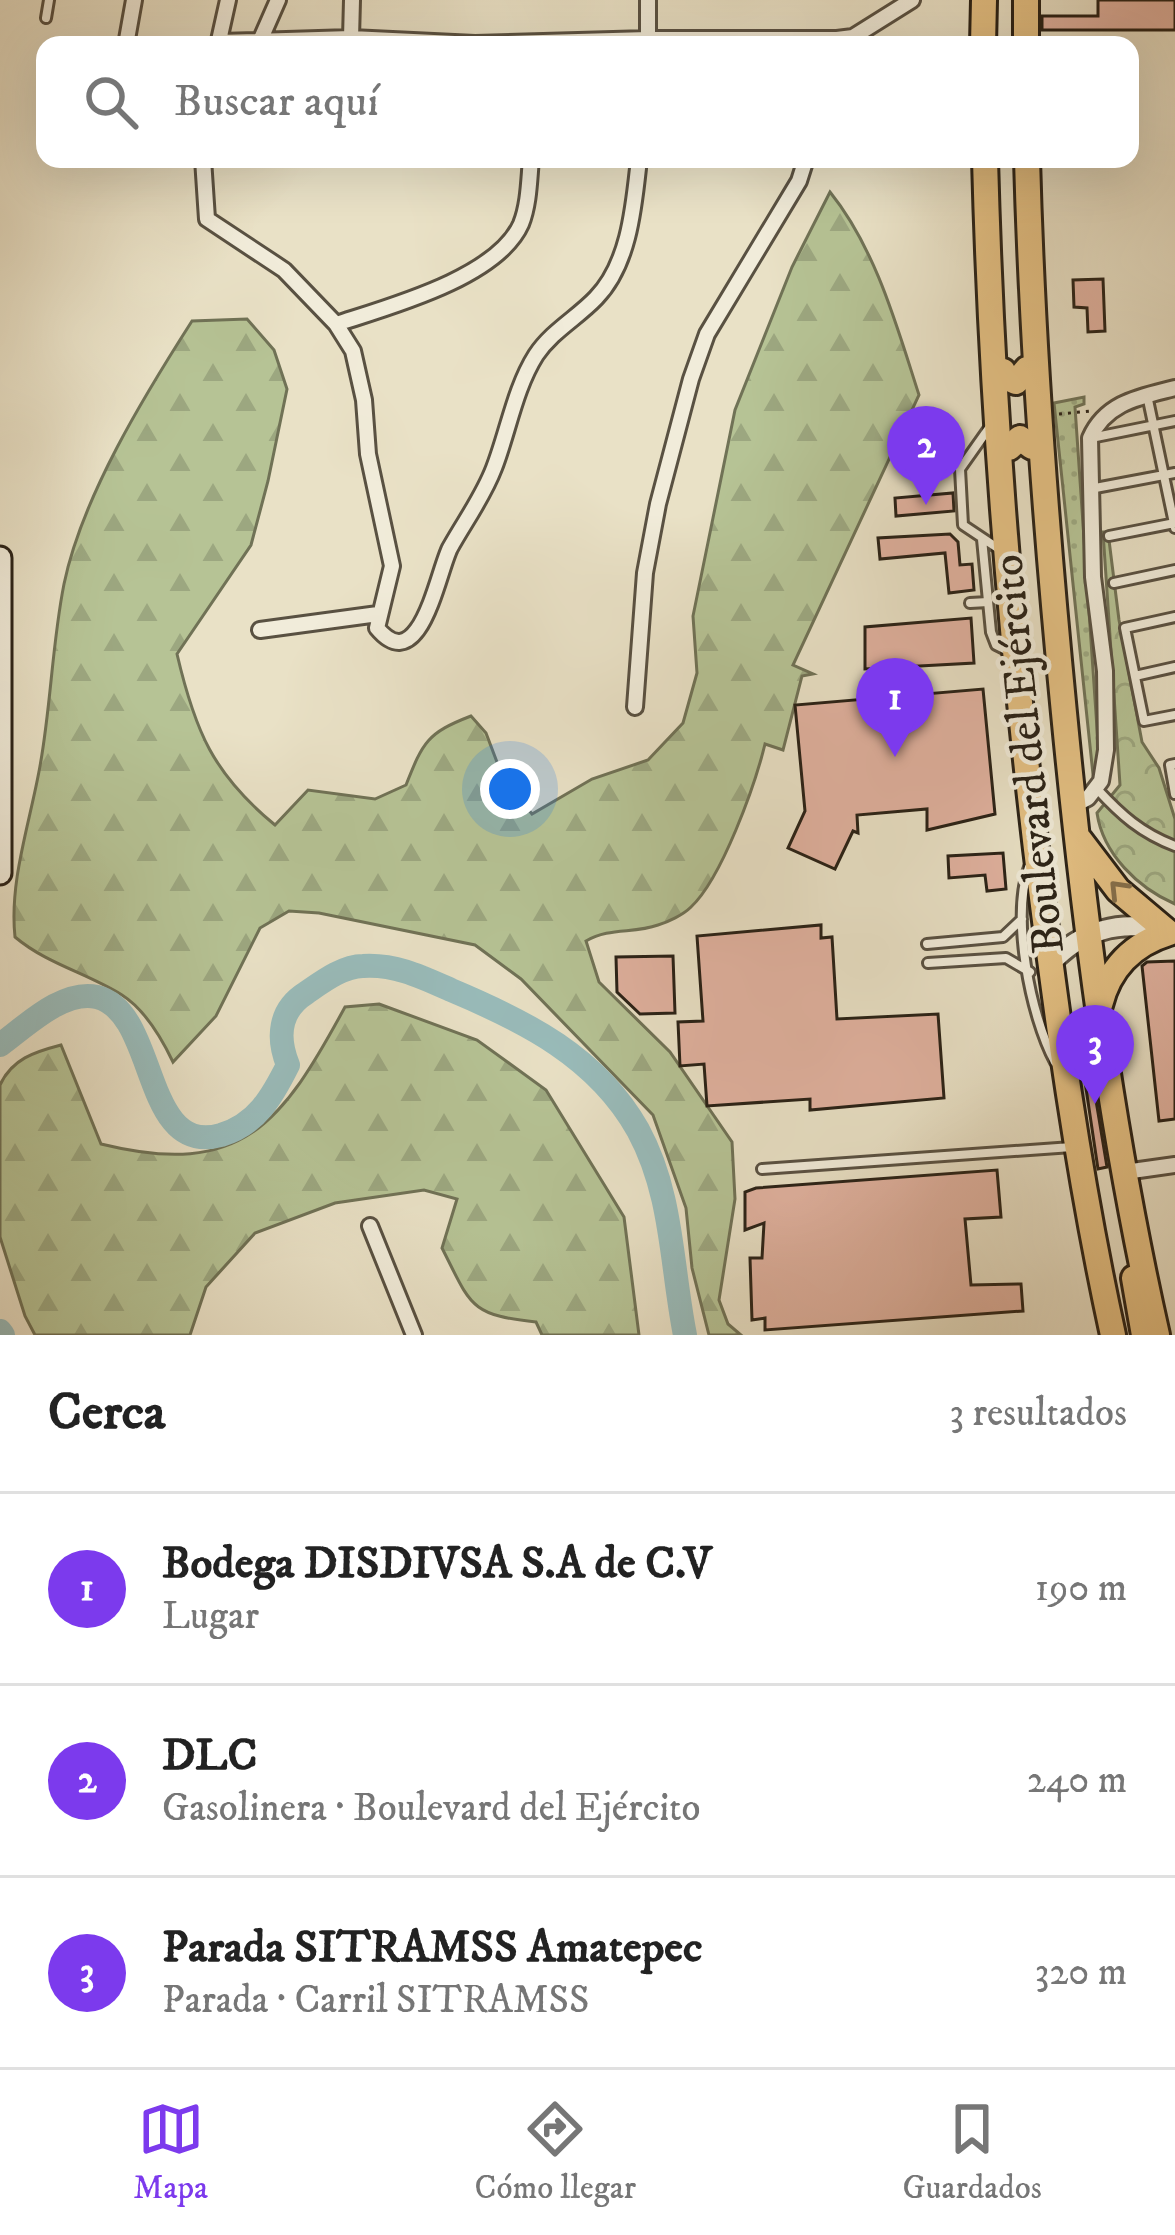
<!DOCTYPE html>
<html lang="es">
<meta charset="utf-8">
<style>
:root{--surface:#fff;--page:#f6f6f6;--text:#222;--muted:#767676;--line:#e0e0e0;--accent:#7c3aed}
body{margin:0;font-family:"IM FELL DW Pica",serif;background:var(--page);color:var(--text)}
.you{position:absolute;left:510px;top:789px;width:42px;height:42px;margin:-30px;border:9px solid #fff;border-radius:50%;background:#1a73e8;box-shadow:0 0 0 18px #1a73e833}
.badge{display:grid;place-items:center;width:78px;height:78px;border-radius:50%;background:var(--accent);color:#fff;font-size:39px;font-weight:700}
.pin{position:absolute;translate:-50% -99px;filter:drop-shadow(0 3px 6px #0008)}
.pin::after{content:'';position:absolute;top:63px;width:42px;height:36px;background:inherit;clip-path:polygon(0 0,100% 0,50% 100%)}
.list{margin:0;padding:0;list-style:none}
h2{display:flex;justify-content:space-between;align-items:center;height:156px;margin:0;padding:0 48px;font-size:51px}
h2 small{font-size:39px;font-weight:400;color:var(--muted)}
.list li{display:grid;grid-template-columns:78px 1fr auto;gap:36px;align-items:center;box-sizing:border-box;height:192px;padding:0 48px;border-top:3px solid var(--line)}
.list b{display:block;font-size:45px;white-space:nowrap}
.list p{margin:0;font-size:39px;white-space:nowrap;color:var(--muted)}
.list em{font-size:39px;font-style:normal;color:var(--muted)}
.icon{flex:none;width:66px;height:66px;fill:none;stroke:currentColor;stroke-width:2;stroke-linecap:round;stroke-linejoin:round}
.map{position:relative;flex:none;width:1175px;height:1335px;overflow:hidden}
.search{position:absolute;background:var(--surface);box-shadow:0 12px 48px #0002;left:36px;right:36px;top:36px;height:132px;display:flex;align-items:center;gap:30px;box-sizing:border-box;padding:0 42px;border-radius:24px;color:var(--muted);font-size:45px}
.sheet{height:732px;background:var(--surface)}
nav{display:flex;justify-content:space-around;align-items:center;box-sizing:border-box;height:168px;border-top:3px solid var(--line);background:var(--surface);font-size:33px;color:var(--muted)}
nav a{display:grid;justify-items:center;gap:6px}
nav .on{color:var(--accent)}
.map>svg:first-child{display:block}
.grass{fill:url(#grass-dots);stroke:#707256;stroke-width:3}
.forest{fill:url(#forest-firs);stroke:#707256;stroke-width:3}
.park{fill:url(#park-crowns);stroke:#707256;stroke-width:3}
.lines{fill:none;stroke-linecap:round;stroke-linejoin:round}
.river{stroke:#99bcbb;stroke-width:24}
.building{fill:#e0b19f;stroke:#292116;stroke-width:3}
.service-casing{stroke:#595142;stroke-width:14}
.minor-casing{stroke:#595142;stroke-width:20}
.tertiary-casing{stroke:#595142;stroke-width:24}
.secondary-casing{stroke:#292116;stroke-width:27}
.primary-casing{stroke:#292116;stroke-width:30}
.trunk-casing{stroke:#292116;stroke-width:30}
.path{stroke:#292116;stroke-width:3;stroke-dasharray:3 6;stroke-linecap:butt}
.service{stroke:#f1ecda;stroke-width:8}
.minor{stroke:#f1ecda;stroke-width:14}
.tertiary{stroke:#f1ecda;stroke-width:18}
.secondary{stroke:#f1ecda;stroke-width:21}
.primary{stroke:#e4c083;stroke-width:24}
.trunk{stroke:#e4c083;stroke-width:24}
.oneway{stroke:#86704c}
.labels{text-anchor:middle;dominant-baseline:central;stroke-width:9;stroke-linejoin:round;paint-order:stroke}
.street-label{font-size:45px;fill:#292116;stroke:#f1ecda}
</style>
<div class="map">
<svg width="1175" height="1335" viewBox="0 0 1175 1335">
<defs>
<pattern id="grass-dots" width="8" height="8" patternUnits="userSpaceOnUse" patternTransform="scale(3)"><rect width="8" height="8" fill="#b6c395"/><path d="M2 2h.1M6 6h.1" fill="none" stroke="#9ca780" stroke-width="1.8" stroke-linecap="round"/></pattern>
<pattern id="forest-firs" width="22" height="20" patternUnits="userSpaceOnUse" patternTransform="scale(3)"><rect width="22" height="20" fill="#b6c395"/><path d="M5 1l3.5 6h-7zM16 11l3.5 6h-7z" fill="#9ca780"/></pattern>
<pattern id="park-crowns" width="20" height="18" patternUnits="userSpaceOnUse" patternTransform="scale(3)"><rect width="20" height="18" fill="#b6c395"/><path d="M2 6a3 3 0 1 1 6 0M12 15a3 3 0 1 1 6 0" fill="none" stroke="#9ca780"/></pattern>
</defs>
<rect width="100%" height="100%" fill="#e9e1c6"/>
<filter id="stains"><feTurbulence type="fractalNoise" baseFrequency=".00167" numOctaves="4"/><feColorMatrix values="0 0 0 0 .2 0 0 0 0 .09 0 0 0 0 .02 0 0 0 .5 -.17"/></filter>
<radialGradient id="worn" r=".72"><stop offset=".6" stop-color="#630" stop-opacity="0"/><stop offset="1" stop-color="#630" stop-opacity=".3"/></radialGradient>
<path class="grass" d="M1084,397V404L1075,407L1100,772L1094,784L1054,403Z"/>
<path class="forest" d="M830,192C876,249 897,327 919,395L793,665L813,674L802,676L783,750L765,744C755,785 722,878 691,907C683,915 668,922 658,925C633,934 610,927 586,941L599,982L670,1052L732,1142L735,1199L719,1300L728,1324L741,1335H709L692,1268L686,1208L653,1115L521,979L475,945L319,913L289,911L260,928L216,1016L173,1062C162,1039 144,1009 122,995C87,973 47,964 15,937C9,881 30,823 40,766C51,706 52,644 64,584C82,497 144,396 192,321L247,319L274,350L287,389L268,481L251,545L177,654C195,731 213,774 275,825L308,790L375,799L406,785C423,742 427,733 471,716L486,733L503,778L532,814L592,779L648,760L683,723L697,673L693,616L735,410L792,267Z
M379,1004L477,1040L546,1090L624,1217L639,1335H542L536,1322C469,1315 471,1305 442,1248L457,1199L424,1190L335,1203L255,1233L206,1287L190,1335H35L25,1316L0,1237V1085C12,1059 34,1052 61,1045L101,1144C243,1179 282,1123 345,1007Z"/>
<path class="park" d="M1103,532H1108L1119,620L1142,742L1159,768L1175,819V904C1138,888 1103,854 1097,813L1120,785Z"/>
<g class="lines">
<path class="river" d="M0,1045C25,1027 63,989 97,997C159,1013 141,1157 221,1135C257,1124 272,1097 288,1065C277,1038 279,1010 306,993C322,982 343,966 363,966C396,964 422,977 451,990C525,1021 597,1057 638,1130C673,1194 671,1265 685,1335
M0,1331L3,1335"/>
</g>
<path class="building" d="M1098,0H1175V30H1042V16H1098Z
M1103,279L1105,331L1088,332L1087,308L1074,307L1073,280Z
M953,493L954,511L896,516L895,498Z
M950,534L958,542L960,565L972,564L974,590L949,593L945,553L880,559L878,538Z
M971,618L974,663L865,669V627Z
M983,689L995,814L927,830V809L857,815L858,833L853,831L835,869L788,848L805,811L795,705Z
M1003,853L1006,889L987,891L985,875L949,878L948,856Z
M821,925V938L832,937L837,1019L938,1014L944,1098L810,1110V1099L707,1106L704,1064L680,1066L678,1022L703,1021L697,936Z
M673,956L675,1013L640,1014L617,992L616,957Z
M1175,961V1119L1159,1121L1142,966L1147,962Z
M1086,1040L1107,1167L1098,1169L1079,1041Z
M997,1170L1001,1217L965,1219L971,1285L1021,1284L1023,1311L765,1330V1318L752,1320L750,1258H762L764,1223L745,1230V1192L756,1188Z"/>
<g class="lines">
<defs>
<path id="service" d="M46,18L49,0
M1147,395L1175,528
M989,428L960,469L963,525L1002,551
M1091,438L1175,421
M1090,489L1175,473
M1109,536L1175,523
M982,539L991,632L996,645L1010,652
M1114,583L1175,570
M970,603L988,602
M1175,617L1125,628L1144,721L1175,715
M1135,676L1175,667
M1175,764L1170,765L1175,794
M1097,789C1121,815 1141,833 1175,846
M1029,867C1011,917 1030,1015 1055,1062
M927,944L1003,937L1022,919
M928,963L1006,958L1030,972
M762,1169L1072,1147"/>
<path id="minor" d="M351,38L352,0
M260,41L278,0
M220,42L351,38L475,44L648,39H837L853,37L912,0
M648,43V0
M126,45L134,0
M218,45L228,0
M203,159L207,219L284,270L336,324L353,351L364,400L368,454L392,566L377,628C420,680 438,571 450,548C465,521 483,497 494,468C508,432 515,388 536,355C552,331 577,318 596,298C630,263 634,204 639,159
M336,324C388,307 497,278 521,224C529,204 529,180 531,159
M260,630L378,614
M635,707L645,573L658,504L691,379L707,334L799,181L806,159
M1073,806L1088,798L1101,781L1106,750L1105,671L1093,577L1090,438C1106,402 1140,397 1175,388
M1125,1172L1175,1165
M370,1226L414,1335"/>
<path id="tertiary" d="M1050,964C1081,930 1121,919 1165,931"/>
<path id="secondary" d="M0,558V873"/>
<path id="primary" d="M1003,371L1005,377L1016,382L1027,369
M1009,448L1020,438L1032,447
M1134,1278L1144,1335"/>
<path id="trunk" d="M1026,0V45
M983,45L984,0
M985,159C991,390 1009,620 1036,849C1056,1012 1078,1175 1113,1335
M1027,159C1032,344 1046,529 1064,713C1084,921 1111,1131 1157,1335
M1080,840L1118,890L1169,933
M1100,1005C1109,968 1133,944 1169,933"/>
</defs>
<use href="#service" class="service-casing"/>
<use href="#minor" class="minor-casing"/>
<use href="#tertiary" class="tertiary-casing"/>
<use href="#secondary" class="secondary-casing"/>
<use href="#primary" class="primary-casing"/>
<use href="#trunk" class="trunk-casing"/>
<path class="path" d="M1059,414L1091,411"/>
<use href="#service" class="service"/>
<use href="#minor" class="minor"/>
<use href="#tertiary" class="tertiary"/>
<use href="#secondary" class="secondary"/>
<use href="#primary" class="primary"/>
<use href="#trunk" class="trunk"/>
</g>
<defs><path id="oneway-chevron" d="M-2-3.5L2.5 0L-2 3.5" fill="none" stroke-width="1.6" stroke-linecap="round" stroke-linejoin="round" transform="scale(3)"/></defs>
<use class="oneway" href="#oneway-chevron" transform="translate(1118 889) rotate(-134)"/>
<g class="labels">
<g class="street-label">
<text transform="translate(1029 754) rotate(-96)">Boulevard del Ejército</text>
</g>
</g>
<rect width="100%" height="100%" filter="url(#stains)"/>
<rect width="100%" height="100%" fill="url(#worn)"/>
</svg>
<div class="you"></div>
<div class="pin badge" style="left:895px;top:757px">1</div>
<div class="pin badge" style="left:926px;top:505px">2</div>
<div class="pin badge" style="left:1095px;top:1104px">3</div>
<div class="search"><svg class="icon" aria-label="search" viewBox="0 0 24 24"><circle cx="10" cy="10" r="6"/><path d="M15 15l6 6"/></svg>Buscar aquí</div>
</div>
<section class="sheet">
<h2>Cerca<small>3 resultados</small></h2>
<ul class="list">
<li><span class="badge">1</span><div><b>Bodega DISDIVSA S.A de C.V</b><p>Lugar</p></div><em>190 m</em></li>
<li><span class="badge">2</span><div><b>DLC</b><p>Gasolinera · Boulevard del Ejército</p></div><em>240 m</em></li>
<li><span class="badge">3</span><div><b>Parada SITRAMSS Amatepec</b><p>Parada · Carril SITRAMSS</p></div><em>320 m</em></li>
</ul>
</section>
<nav>
<a class="on"><svg class="icon" aria-label="map" viewBox="0 0 24 24"><path d="M3 6l6-2 6 2 6-2v14l-6 2-6-2-6 2zM9 4v14M15 6v14"/></svg>Mapa</a>
<a><svg class="icon" aria-label="directions" viewBox="0 0 24 24"><path d="M12 3l9 9-9 9-9-9zM9 14v-3h6M13 9l2 2-2 2"/></svg>Cómo llegar</a>
<a><svg class="icon" aria-label="saved" viewBox="0 0 24 24"><path d="M7 4h10v16l-5-4-5 4z"/></svg>Guardados</a>
</nav>
